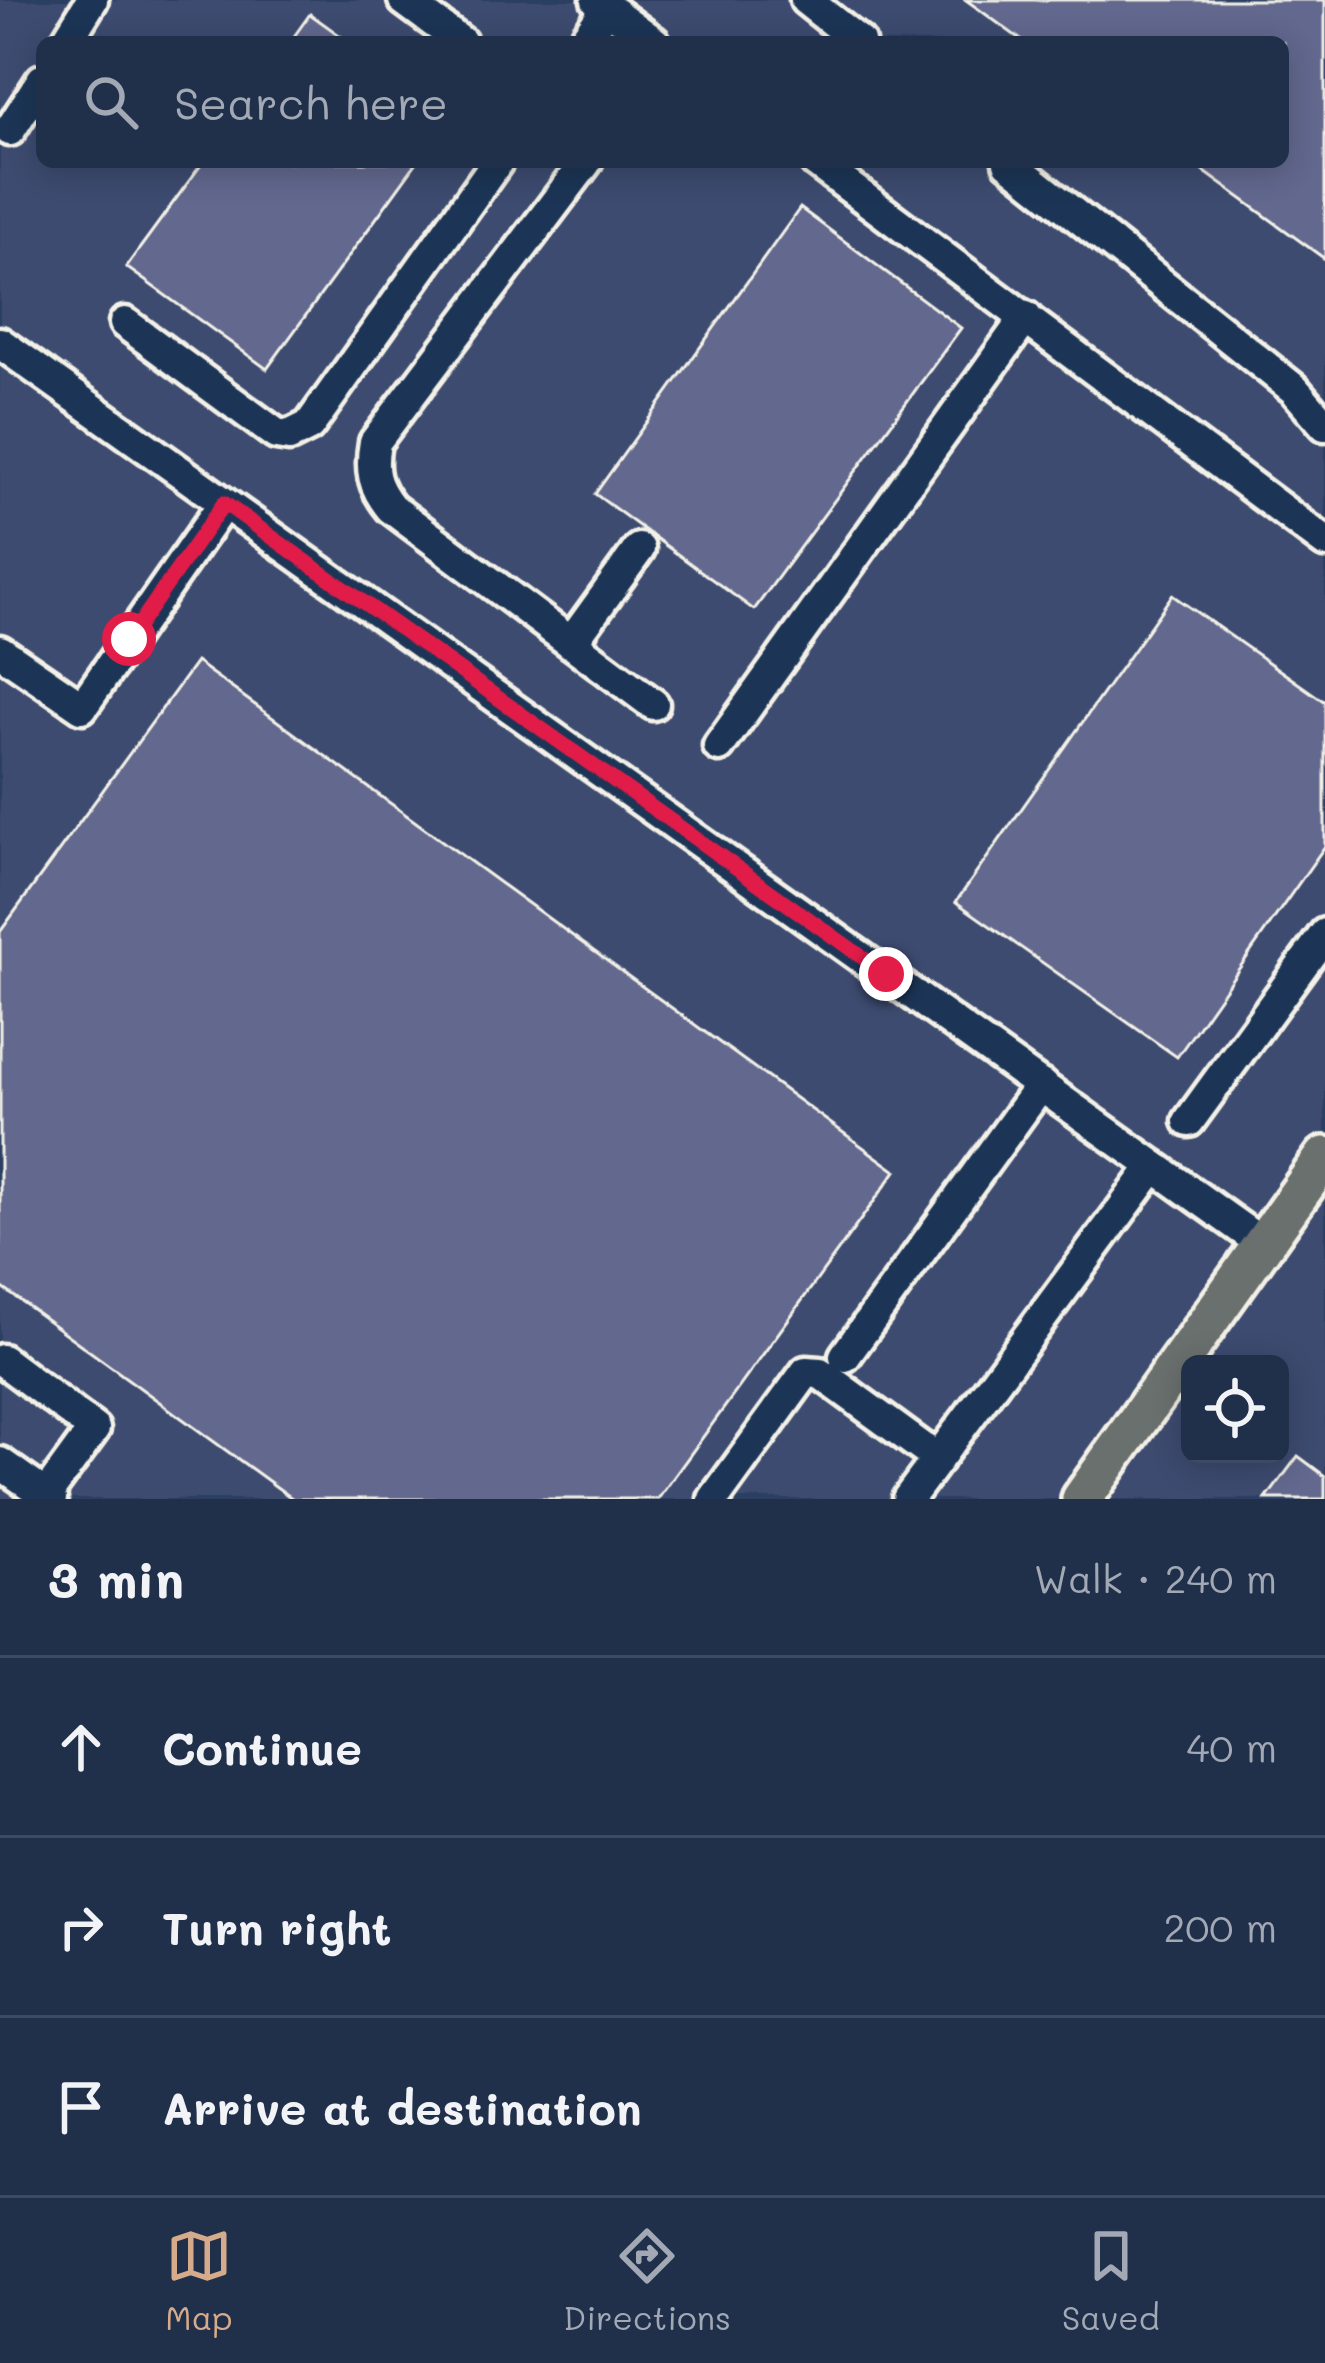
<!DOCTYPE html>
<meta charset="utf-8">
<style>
:root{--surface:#202f4a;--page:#2d3b54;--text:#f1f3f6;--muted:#a2a9b5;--line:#3d4a62;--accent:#d6ab8b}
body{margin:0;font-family:Mali,sans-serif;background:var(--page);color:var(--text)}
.controls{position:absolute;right:36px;bottom:36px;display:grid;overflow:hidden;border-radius:18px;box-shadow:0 6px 30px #0003}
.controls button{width:108px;height:108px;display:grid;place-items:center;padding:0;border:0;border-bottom:3px solid var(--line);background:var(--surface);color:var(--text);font:60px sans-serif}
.stop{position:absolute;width:36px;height:36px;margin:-27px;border:9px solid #e11d48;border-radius:50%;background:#fff}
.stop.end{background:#e11d48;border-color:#fff;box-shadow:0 3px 12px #0008}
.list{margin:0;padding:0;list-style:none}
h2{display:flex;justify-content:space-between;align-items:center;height:156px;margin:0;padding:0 48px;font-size:51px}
h2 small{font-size:39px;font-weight:400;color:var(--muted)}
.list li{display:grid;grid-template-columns:78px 1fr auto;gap:36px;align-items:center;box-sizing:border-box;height:180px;padding:0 48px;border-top:3px solid var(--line)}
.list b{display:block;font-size:45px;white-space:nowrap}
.list em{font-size:39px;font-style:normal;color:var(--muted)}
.icon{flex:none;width:66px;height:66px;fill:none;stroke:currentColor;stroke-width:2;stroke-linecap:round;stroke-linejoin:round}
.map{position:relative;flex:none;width:1325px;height:1499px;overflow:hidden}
.search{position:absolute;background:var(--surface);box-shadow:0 6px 30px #0003;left:36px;right:36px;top:36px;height:132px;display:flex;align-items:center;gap:30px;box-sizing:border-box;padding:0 42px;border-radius:18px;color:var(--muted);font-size:45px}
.sheet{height:696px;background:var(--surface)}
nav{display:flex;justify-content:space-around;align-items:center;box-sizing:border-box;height:168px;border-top:3px solid var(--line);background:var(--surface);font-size:33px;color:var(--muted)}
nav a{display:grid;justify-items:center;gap:6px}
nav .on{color:var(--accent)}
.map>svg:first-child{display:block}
.built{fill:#3c4b6f;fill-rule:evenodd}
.building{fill:#62688e;stroke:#f4f1e8;stroke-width:3}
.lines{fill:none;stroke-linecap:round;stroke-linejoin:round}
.minor-casing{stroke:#f4f1e8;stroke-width:39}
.major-casing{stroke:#f4f1e8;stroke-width:48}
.minor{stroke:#1d3557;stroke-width:30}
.major{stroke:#6b706d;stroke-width:39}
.route{stroke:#e11d48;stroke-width:15}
</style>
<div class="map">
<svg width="1325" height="1499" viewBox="0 0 1325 1499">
<rect width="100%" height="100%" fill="#2b3f62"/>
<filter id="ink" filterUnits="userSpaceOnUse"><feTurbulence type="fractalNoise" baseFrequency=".00833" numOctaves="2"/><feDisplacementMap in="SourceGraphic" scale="24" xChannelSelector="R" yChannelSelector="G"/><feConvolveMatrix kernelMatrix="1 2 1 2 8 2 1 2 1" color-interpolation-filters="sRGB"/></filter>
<g filter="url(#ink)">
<path class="built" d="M0,0H1325V1499H0ZM42,42H1283V162H42ZM1190,1364H1280V1454H1190Z"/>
<path class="building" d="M966,0H1325V259L1191,162H1283V42H1024Z
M310,14L349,42H290Z
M203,162H417L267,369L126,267Z
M800,208L961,328L754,610L595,494Z
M1172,595L1325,702V846L1177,1057L956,902Z
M196,662L896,1171L658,1499H293L0,1286V932Z
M1298,1456L1325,1476V1499H1266Z"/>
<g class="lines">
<defs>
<path id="minor" d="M404,0L461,42
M597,0L654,42
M806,0L859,42
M66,42L92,0
M583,42L607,8
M10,130L42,80
M586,162L375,442C370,470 373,486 391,508L653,704
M816,162L1325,542
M1009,162L1294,389L1325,425
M125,323L276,434L289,436L309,426L497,162
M0,343L1263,1244
M571,643L639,549
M0,651L82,707L224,503
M719,746L1026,317
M1189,1121L1325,934
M845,1356L1041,1085
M2,1360L94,1429L46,1495
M0,1463L51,1499
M714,1499L806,1372L820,1373L938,1459
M908,1499L1154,1166"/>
<path id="major" d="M1082,1499L1325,1157"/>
</defs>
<use href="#minor" class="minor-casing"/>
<use href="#major" class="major-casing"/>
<use href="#minor" class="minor"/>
<use href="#major" class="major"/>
</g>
</g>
<g class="lines" filter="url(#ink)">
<path class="route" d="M129,639L224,503L886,974"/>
</g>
</svg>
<div class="controls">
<button><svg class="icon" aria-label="locate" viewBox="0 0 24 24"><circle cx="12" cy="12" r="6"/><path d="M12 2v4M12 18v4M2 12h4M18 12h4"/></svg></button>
</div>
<div class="stop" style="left:129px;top:639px"></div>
<div class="stop end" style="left:886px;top:974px"></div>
<div class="search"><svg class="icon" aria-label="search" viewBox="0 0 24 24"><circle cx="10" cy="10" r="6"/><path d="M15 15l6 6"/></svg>Search here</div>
</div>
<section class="sheet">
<h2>3 min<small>Walk · 240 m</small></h2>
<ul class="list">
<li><svg class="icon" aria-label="ahead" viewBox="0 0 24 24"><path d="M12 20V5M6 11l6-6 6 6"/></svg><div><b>Continue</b></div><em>40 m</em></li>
<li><svg class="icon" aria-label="right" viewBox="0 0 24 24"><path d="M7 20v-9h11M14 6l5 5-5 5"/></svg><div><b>Turn right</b></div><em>200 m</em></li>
<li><svg class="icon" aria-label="arrive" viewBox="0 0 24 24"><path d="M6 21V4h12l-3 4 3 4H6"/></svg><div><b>Arrive at destination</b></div></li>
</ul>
</section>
<nav>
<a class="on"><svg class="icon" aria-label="map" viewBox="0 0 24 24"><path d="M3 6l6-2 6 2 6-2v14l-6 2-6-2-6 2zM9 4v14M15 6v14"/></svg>Map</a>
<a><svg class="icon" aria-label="directions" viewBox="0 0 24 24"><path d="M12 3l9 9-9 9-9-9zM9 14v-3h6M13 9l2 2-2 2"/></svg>Directions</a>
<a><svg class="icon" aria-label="saved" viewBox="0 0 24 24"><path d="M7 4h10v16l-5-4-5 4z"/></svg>Saved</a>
</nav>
